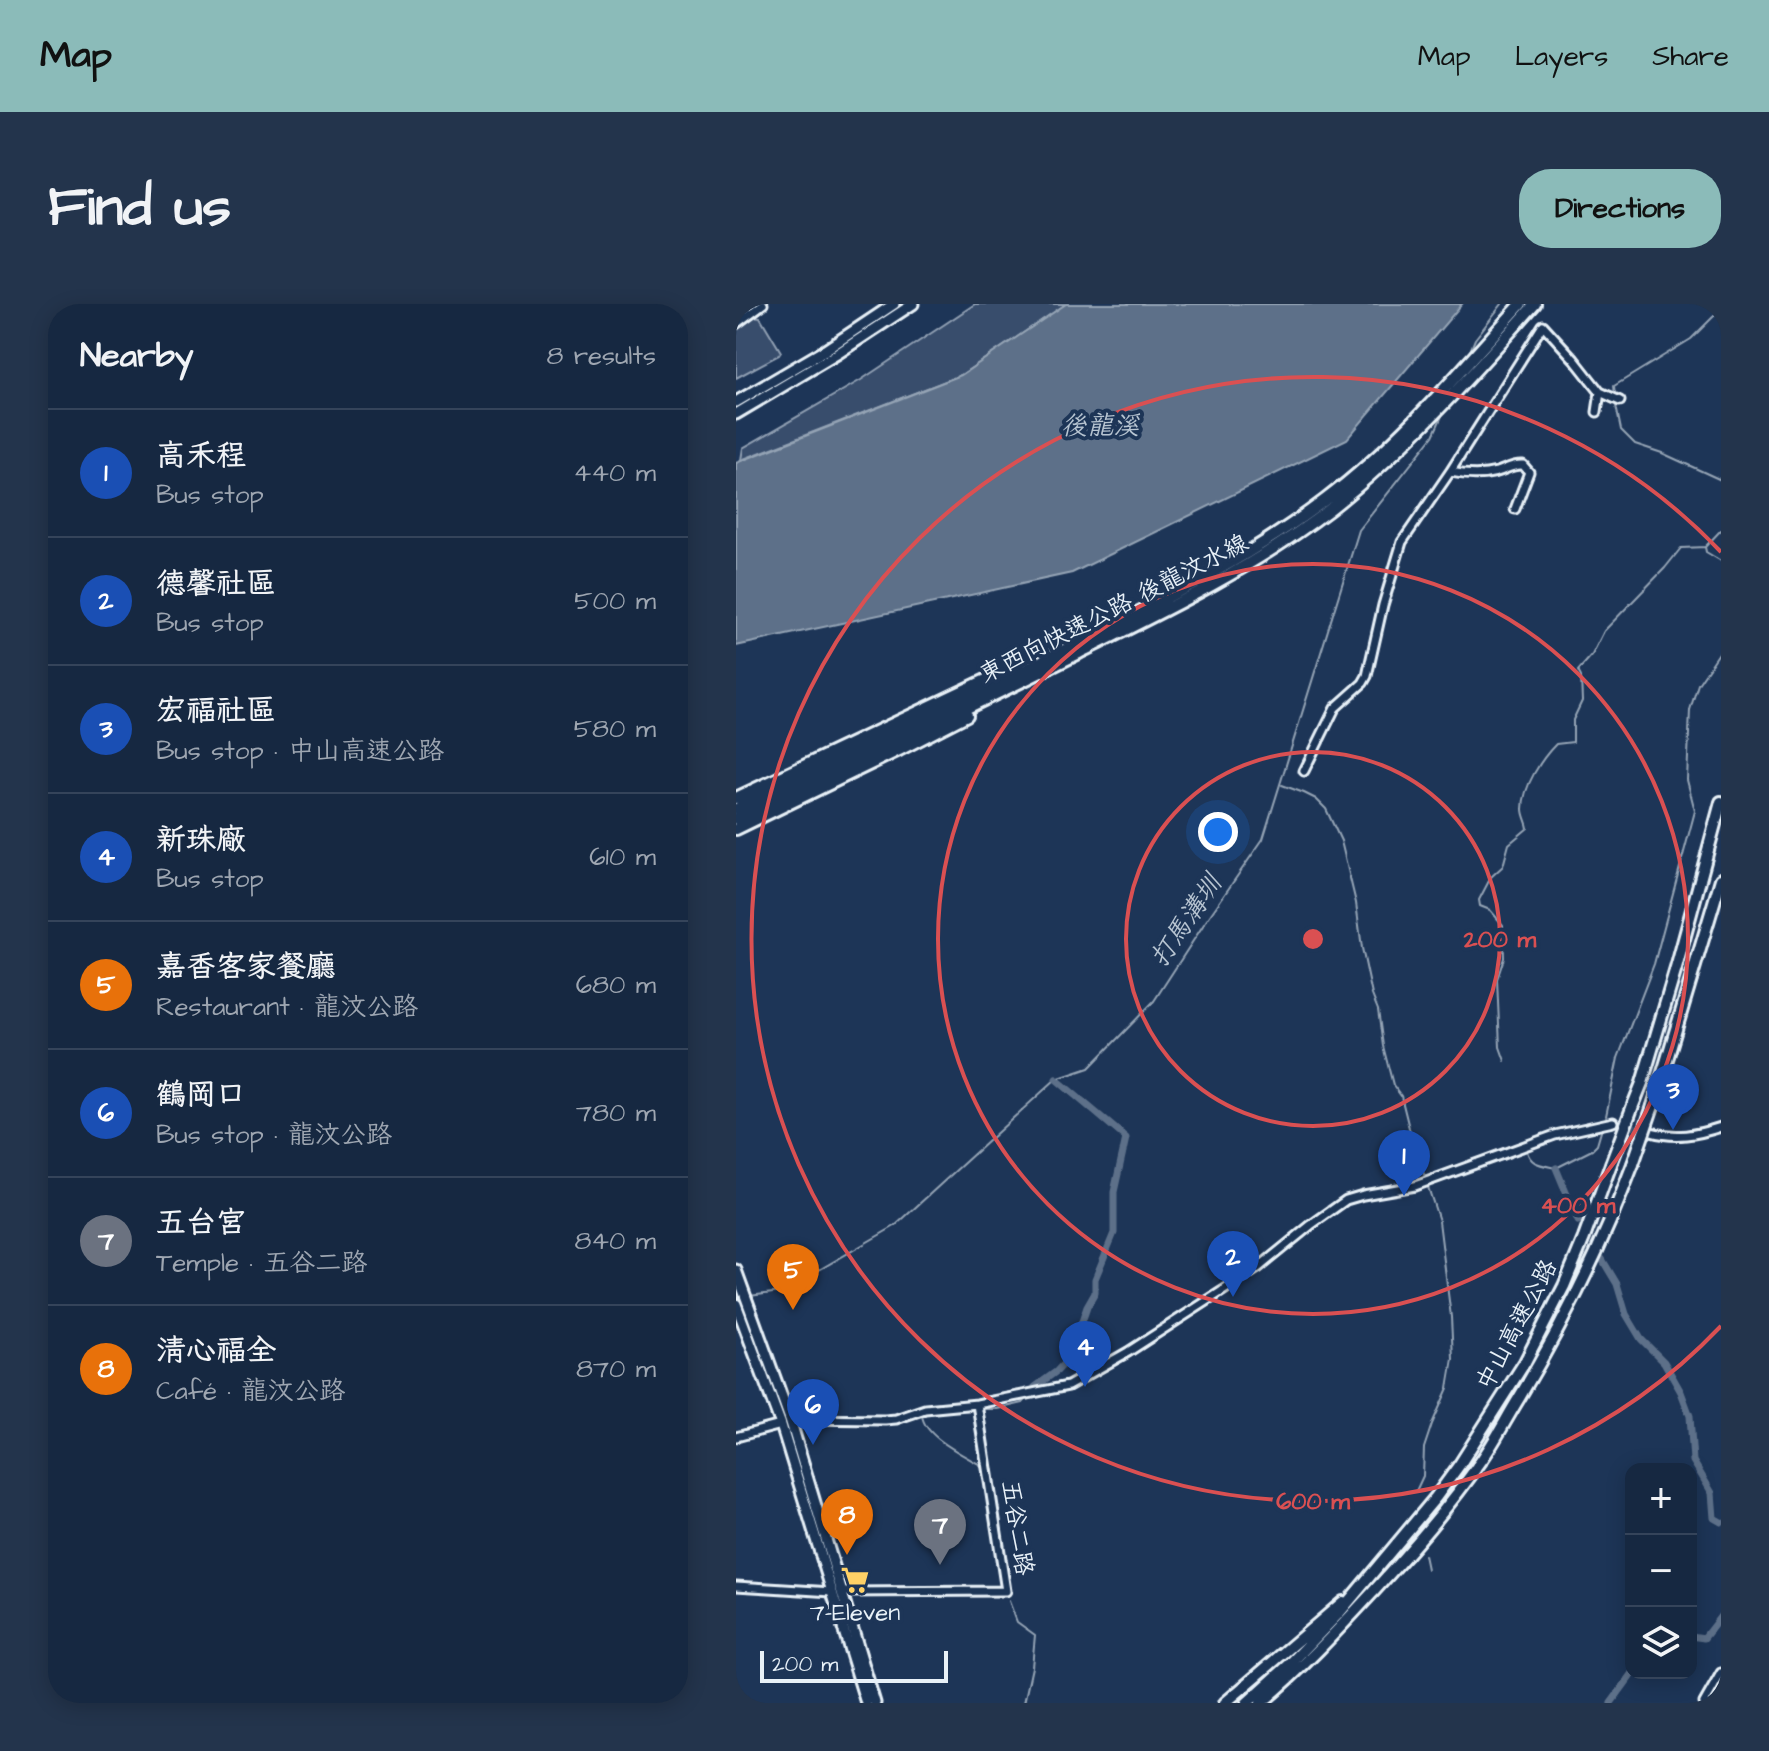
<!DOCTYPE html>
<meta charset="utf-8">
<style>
:root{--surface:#162841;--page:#23344c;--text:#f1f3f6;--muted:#9ea6b1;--line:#35445a;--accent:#8bbbb9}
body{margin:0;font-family:"Architects Daughter","LXGW WenKai TC",sans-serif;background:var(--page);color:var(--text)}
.controls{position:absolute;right:24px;bottom:24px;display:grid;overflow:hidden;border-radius:16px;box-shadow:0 4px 20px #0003}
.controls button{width:72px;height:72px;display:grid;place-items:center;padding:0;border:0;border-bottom:2px solid var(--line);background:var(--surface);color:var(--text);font:40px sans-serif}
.scale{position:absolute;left:24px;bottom:20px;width:188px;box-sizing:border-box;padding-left:8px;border:4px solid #e8f1f8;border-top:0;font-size:22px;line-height:28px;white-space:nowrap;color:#e8f1f8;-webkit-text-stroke:6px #1d3557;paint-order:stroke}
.you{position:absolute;left:482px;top:528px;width:28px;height:28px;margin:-20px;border:6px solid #fff;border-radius:50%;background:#1a73e8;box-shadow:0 0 0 12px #1a73e833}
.badge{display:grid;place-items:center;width:52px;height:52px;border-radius:50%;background:var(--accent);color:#fff;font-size:26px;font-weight:700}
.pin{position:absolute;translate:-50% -66px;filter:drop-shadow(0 2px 4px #0008)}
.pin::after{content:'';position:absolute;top:42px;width:28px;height:24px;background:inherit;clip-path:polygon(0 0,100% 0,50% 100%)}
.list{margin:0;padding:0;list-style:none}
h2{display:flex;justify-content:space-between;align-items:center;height:104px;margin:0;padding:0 32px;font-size:34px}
h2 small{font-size:26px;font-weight:400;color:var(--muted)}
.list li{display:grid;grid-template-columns:52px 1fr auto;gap:24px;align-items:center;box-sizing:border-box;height:128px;padding:0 32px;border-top:2px solid var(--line)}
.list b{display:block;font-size:30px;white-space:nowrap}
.list p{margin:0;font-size:26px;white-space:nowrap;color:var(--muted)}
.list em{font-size:26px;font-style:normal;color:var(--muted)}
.icon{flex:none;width:44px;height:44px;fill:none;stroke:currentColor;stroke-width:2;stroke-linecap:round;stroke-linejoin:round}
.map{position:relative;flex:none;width:985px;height:1399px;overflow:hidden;border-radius:32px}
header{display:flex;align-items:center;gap:48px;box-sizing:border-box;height:112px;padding:0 40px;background:var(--accent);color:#111}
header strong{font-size:38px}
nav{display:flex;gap:44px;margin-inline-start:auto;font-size:28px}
.intro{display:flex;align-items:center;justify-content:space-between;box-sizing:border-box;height:192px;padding:0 48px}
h1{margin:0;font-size:56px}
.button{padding:20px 36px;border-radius:32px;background:var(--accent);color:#111;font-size:28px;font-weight:700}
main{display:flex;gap:48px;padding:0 48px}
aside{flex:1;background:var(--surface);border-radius:32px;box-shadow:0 4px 20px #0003}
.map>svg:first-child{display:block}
.green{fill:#374d6c;stroke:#909fb2;stroke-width:2}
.water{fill:#5d7089;stroke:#95a4b5;stroke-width:2}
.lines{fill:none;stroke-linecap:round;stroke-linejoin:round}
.stream{stroke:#95a4b5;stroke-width:2}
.canal{stroke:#5d7089;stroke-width:7}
.minor-tunnel{stroke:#3b516f;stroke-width:7;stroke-dasharray:7 3.5;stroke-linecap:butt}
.minor-casing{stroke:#e8f1f8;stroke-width:13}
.major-casing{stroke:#e8f1f8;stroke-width:15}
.highway-casing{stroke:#e8f1f8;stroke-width:16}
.minor{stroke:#1d3557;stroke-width:7}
.major{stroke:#1d3557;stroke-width:9}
.highway{stroke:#1d3557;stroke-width:10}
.highway-bridge-casing{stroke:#e8f1f8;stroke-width:16;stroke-linecap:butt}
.highway-bridge{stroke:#1d3557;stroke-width:10}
.ring{fill:none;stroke:#da5052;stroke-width:4}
.labels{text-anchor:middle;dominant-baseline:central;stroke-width:8;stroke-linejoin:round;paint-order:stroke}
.street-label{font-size:24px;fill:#e8f1f8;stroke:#1d3557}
.poi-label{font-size:24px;fill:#e8f1f8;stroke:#1d3557}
.water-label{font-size:26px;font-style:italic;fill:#b7c4d1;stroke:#1d3557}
.centre{fill:#da5052;stroke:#1d3557;stroke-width:4}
.ring-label{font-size:24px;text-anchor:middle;font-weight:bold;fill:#da5052;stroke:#1d3557;stroke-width:8;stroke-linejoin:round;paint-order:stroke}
</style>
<header>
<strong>Map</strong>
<nav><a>Map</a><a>Layers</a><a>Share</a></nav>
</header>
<div class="intro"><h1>Find us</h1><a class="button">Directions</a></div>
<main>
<aside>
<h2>Nearby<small>8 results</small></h2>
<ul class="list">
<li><span class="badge" style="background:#1a4fb4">1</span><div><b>高禾程</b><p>Bus stop</p></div><em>440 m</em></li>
<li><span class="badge" style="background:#1a4fb4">2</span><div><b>德馨社區</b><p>Bus stop</p></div><em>500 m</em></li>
<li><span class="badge" style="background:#1a4fb4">3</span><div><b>宏福社區</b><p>Bus stop · 中山高速公路</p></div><em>580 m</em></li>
<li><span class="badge" style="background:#1a4fb4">4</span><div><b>新珠廠</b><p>Bus stop</p></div><em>610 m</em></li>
<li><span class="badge" style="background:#e8710a">5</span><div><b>嘉香客家餐廳</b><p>Restaurant · 龍汶公路</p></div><em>680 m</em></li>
<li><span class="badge" style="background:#1a4fb4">6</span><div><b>鶴岡口</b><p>Bus stop · 龍汶公路</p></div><em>780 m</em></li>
<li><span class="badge" style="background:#6b7280">7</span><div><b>五台宮</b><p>Temple · 五谷二路</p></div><em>840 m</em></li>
<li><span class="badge" style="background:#e8710a">8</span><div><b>清心福全</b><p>Café · 龍汶公路</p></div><em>870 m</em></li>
</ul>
</aside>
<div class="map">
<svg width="985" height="1399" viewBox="0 0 985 1399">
<rect width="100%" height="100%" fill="#1d3557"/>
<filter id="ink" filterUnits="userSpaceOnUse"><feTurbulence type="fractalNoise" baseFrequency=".0125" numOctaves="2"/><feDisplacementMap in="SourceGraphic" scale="16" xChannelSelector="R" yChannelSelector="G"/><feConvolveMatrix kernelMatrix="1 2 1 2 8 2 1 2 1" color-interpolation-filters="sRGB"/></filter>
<g filter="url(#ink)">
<path class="green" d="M239,0H330L225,71L5,156L7,144L125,76Z
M18,12L24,13L45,48L43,51L0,74V26Z"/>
<path class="water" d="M330,0H726L611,135L336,269L0,342V159L225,71Z"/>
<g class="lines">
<path class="stream" d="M732,52L739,35L766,0
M879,91L878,82L955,35L979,11L985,9
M879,97L885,126L899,140L926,149L985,176
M969,243L970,248L985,257
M546,481L568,489L580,495L590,505L605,537L620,599L626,644L636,691L642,706L647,742L657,781L665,792L673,824L703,917L715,1013L717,1055L712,1084L696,1120L688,1144L687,1172L680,1187
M769,757L764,743L761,675L768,654L767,621L754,606L744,602L743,596L755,573L767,562L773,540L792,524C791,517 787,512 787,505C787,483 805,455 820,440L837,438V416L846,397L845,373L842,367L856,351L868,327L929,264L945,244L969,243L985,226
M870,812L882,754L918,660L959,507L951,476L954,406L962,380L985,346
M791,847C794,861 807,861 820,864L856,846L861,841L866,824
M13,992L45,988L159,922L320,775L353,764L418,697L468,620L527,535L623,226L697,132L709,105
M246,1105H261L287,1099L292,1093
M202,1107L240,1106
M186,1111C188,1133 228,1151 246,1162
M688,1251L691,1265
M273,1297L281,1318L299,1331L296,1363L288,1399"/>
<path class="canal" d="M820,864L842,917
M866,955L881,980L890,1010L905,1035L928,1058L945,1088L954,1112L957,1157L976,1189L978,1214L985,1218
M299,1083L321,1067L334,1053L351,1003L359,989V975L378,929V888L390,834L320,775
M955,1332L968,1334L985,1312
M875,1399L897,1369"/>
<path class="minor-tunnel" d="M877,818L913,827"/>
<defs>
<path id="minor" d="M0,20L27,0
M864,88L884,97
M714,168C729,171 746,172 761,168C771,165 777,160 787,161L793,168L779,205
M568,467L599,404L627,379L631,372L647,301L666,238L714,168L807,21L838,55L864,88L861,108
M915,828C940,835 960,831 985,823
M54,1115L149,1116L160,1115L189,1105L241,1100L332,1082L392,1048L522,964L575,921L610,896L627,891L679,882L819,831L877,818
M0,1133L45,1121
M0,1282L96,1288
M106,1288L270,1287L241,1100
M968,1399L985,1369"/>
<path id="major" d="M0,98L89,46L158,0
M0,110L101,50L177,0
M0,966L54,1115L139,1399
M0,1000L45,1121L130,1399"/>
<path id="highway" d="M0,494L252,375
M0,505C111,451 222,399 332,344C421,299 509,257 589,196C663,140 723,69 785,0
M0,515C114,460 229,406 343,349C430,306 517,264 594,205C670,145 735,72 799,0
M0,525L163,446L231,411
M917,802L985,575
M896,804L906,779L941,661L985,498
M489,1399L607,1298
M511,1399L553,1361L603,1309L700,1193L724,1160L789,1058L828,982L848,934L875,860
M525,1399C566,1365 601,1327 637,1288C675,1246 713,1203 745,1157C759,1137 770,1115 783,1094C828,1019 866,943 897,860"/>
</defs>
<use href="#minor" class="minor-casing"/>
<use href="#major" class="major-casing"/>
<use href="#highway" class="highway-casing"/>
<use href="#minor" class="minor"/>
<use href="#major" class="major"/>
<use href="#highway" class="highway"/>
<defs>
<path id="highway-bridge" d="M875,860L896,804
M897,860L917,802"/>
</defs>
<use href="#highway-bridge" class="highway-bridge-casing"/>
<use href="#highway-bridge" class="highway-bridge"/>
</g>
</g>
<g class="ring">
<circle cx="577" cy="635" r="187"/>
<circle cx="577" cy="635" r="375"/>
<path d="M985 1022A562 562 0 1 1 985 248"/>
</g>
<defs>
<symbol id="supermarket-bare" viewBox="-9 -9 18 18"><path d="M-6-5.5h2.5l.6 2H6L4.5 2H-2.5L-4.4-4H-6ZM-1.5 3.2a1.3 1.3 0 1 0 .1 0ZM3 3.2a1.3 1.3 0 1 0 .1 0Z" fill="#ffd166" stroke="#1d3557" stroke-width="2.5" paint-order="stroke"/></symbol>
</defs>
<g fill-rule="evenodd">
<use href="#supermarket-bare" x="99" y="1256" width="40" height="40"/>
</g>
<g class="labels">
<g class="street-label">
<text transform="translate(378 305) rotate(-27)">東西向快速公路 後龍汶水線</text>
<text transform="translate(781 1021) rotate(-62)">中山高速公路</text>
<text transform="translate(281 1224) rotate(81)">五谷二路</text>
</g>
<g class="poi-label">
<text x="119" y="1309">7-Eleven</text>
</g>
<g class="water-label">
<text x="364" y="122">後龍溪</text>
<text transform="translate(450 617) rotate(-56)">打馬溝圳</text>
</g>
</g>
<circle cx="577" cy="635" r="12" class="centre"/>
<g class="ring-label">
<text x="764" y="643">200 m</text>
<text x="842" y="909">400 m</text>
<text x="577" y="1205">600 m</text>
</g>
</svg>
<div class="controls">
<button>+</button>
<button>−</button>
<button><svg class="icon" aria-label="layers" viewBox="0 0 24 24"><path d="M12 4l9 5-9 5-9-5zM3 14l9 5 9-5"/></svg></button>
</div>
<div class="scale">200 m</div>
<div class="you"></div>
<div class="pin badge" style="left:668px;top:892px;background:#1a4fb4">1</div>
<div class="pin badge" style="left:497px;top:993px;background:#1a4fb4">2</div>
<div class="pin badge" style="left:937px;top:826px;background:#1a4fb4">3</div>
<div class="pin badge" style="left:349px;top:1083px;background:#1a4fb4">4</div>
<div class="pin badge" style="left:57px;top:1006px;background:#e8710a">5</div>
<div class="pin badge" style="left:77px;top:1141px;background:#1a4fb4">6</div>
<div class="pin badge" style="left:204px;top:1261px;background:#6b7280">7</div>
<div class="pin badge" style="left:111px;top:1251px;background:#e8710a">8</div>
</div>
</main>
